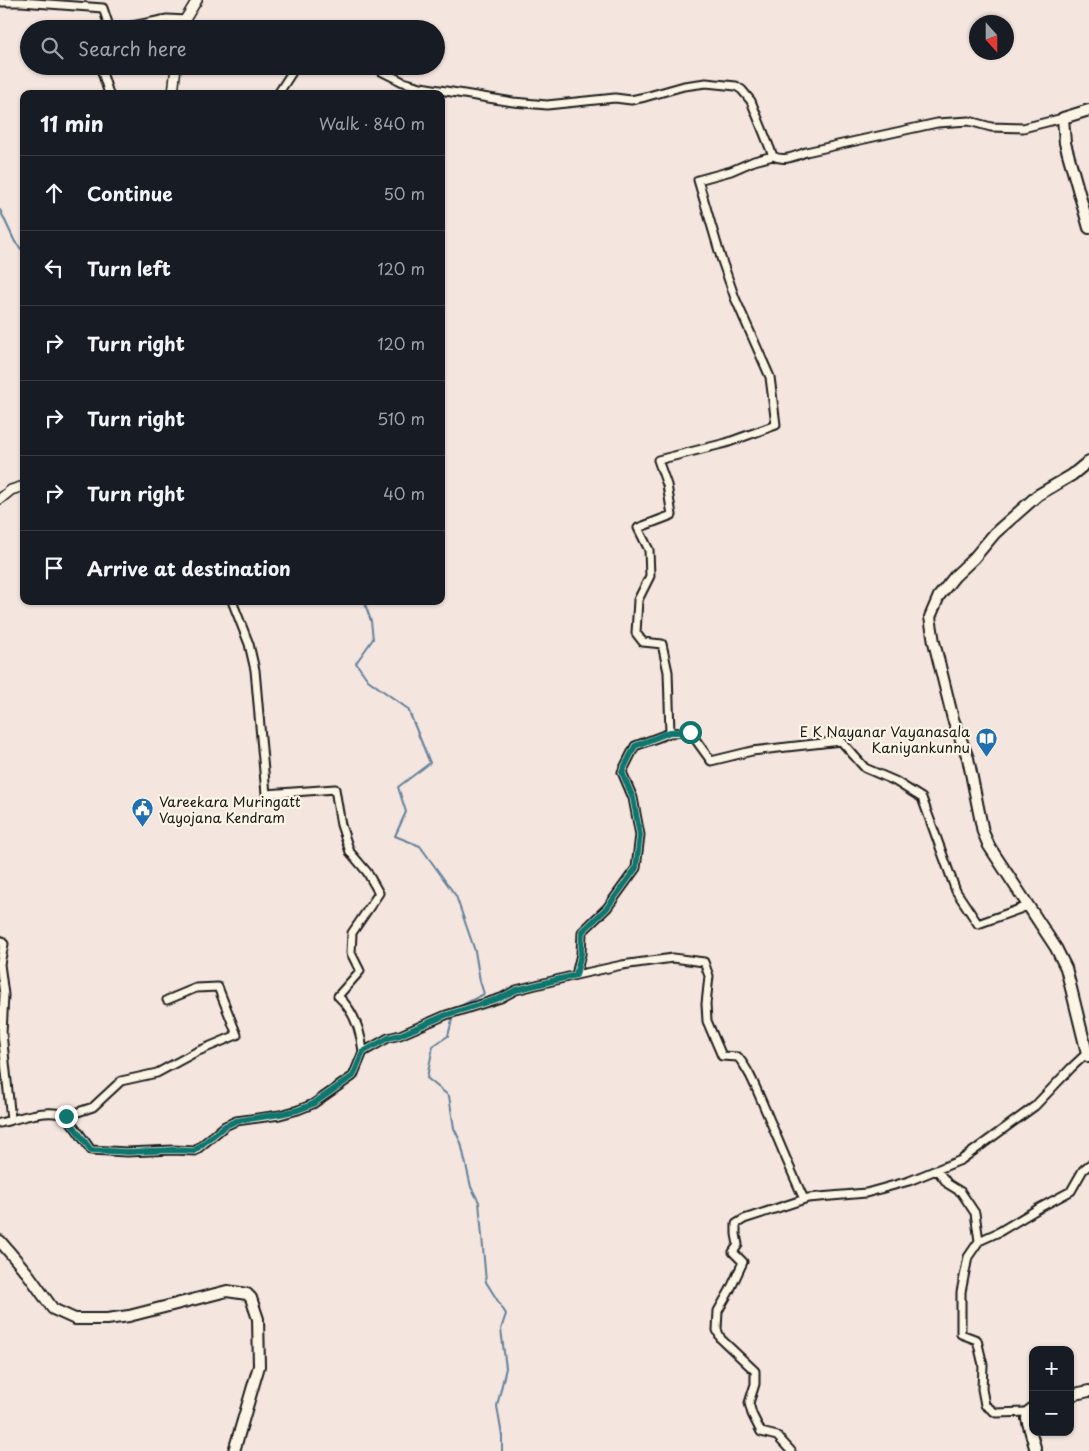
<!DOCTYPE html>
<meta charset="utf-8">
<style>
:root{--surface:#171b24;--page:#20242c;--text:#f1f3f6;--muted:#9ea1a6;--line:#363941}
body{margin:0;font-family:"Playpen Sans",sans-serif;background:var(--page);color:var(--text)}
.controls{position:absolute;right:15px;bottom:15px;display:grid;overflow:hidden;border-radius:10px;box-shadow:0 1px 4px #0004}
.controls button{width:45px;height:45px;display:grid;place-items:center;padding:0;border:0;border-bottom:1px solid var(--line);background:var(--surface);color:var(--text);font:25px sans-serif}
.compass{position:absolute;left:969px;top:15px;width:45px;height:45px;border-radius:50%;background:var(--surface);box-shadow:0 1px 4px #0004;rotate:159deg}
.stop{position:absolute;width:15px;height:15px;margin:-11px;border:4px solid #0f766e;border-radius:50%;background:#fff}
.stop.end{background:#0f766e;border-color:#fff;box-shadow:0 1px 5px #0008}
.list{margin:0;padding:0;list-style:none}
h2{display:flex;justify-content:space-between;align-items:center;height:65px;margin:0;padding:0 20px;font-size:21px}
h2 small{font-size:16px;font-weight:400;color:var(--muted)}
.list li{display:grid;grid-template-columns:32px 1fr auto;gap:15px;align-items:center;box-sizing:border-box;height:75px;padding:0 20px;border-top:1px solid var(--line)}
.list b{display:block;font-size:19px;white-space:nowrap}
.list em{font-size:16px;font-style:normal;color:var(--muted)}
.icon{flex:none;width:28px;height:28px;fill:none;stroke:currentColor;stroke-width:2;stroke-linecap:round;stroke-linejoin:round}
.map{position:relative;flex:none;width:1089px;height:1451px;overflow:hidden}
.search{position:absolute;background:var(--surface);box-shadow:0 1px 4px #0004;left:20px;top:20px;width:425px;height:55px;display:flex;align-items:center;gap:12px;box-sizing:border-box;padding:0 18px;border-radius:28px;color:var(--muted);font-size:19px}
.panel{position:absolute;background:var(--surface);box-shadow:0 1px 4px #0004;left:20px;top:90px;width:425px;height:515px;border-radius:10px}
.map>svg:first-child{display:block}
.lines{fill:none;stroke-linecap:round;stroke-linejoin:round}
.stream{stroke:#62819a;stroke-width:2}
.minor-casing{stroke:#1c1c1c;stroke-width:11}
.tertiary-casing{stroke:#1c1c1c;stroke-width:12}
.secondary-casing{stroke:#1c1c1c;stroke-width:14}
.minor{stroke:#fcf5e5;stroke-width:7}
.tertiary{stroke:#fcf5e5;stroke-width:9}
.secondary{stroke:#fcf5e5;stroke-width:10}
.route{stroke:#0f766e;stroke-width:6}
.labels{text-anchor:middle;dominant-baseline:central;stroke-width:4.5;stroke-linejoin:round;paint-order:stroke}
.poi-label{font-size:14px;fill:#1c1c1c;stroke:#fcf5e5;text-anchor:end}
</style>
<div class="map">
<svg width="1089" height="1451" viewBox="0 0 1089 1451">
<rect width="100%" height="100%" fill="#f4e5df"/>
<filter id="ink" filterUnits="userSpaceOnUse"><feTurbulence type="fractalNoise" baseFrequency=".02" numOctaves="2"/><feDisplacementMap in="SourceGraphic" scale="10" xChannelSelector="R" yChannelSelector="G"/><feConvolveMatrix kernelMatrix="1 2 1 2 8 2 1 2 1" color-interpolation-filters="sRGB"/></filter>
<g filter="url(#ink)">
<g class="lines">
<path class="stream" d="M0,210L15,242L24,252
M364,601L371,621L373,639L356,663L368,680L408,709L430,763L398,787L406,812L395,836L420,846L456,896L475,951L480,981L484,994L455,1009
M453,1016L448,1036L433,1046L427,1078L449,1096L454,1128L461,1143L471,1187L479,1202L486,1282L506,1314L501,1329L506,1368L497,1406L502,1436V1451"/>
<defs>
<path id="minor" d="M0,2H21L103,8L110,29
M117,29L167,19L186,20
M102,66V72L109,94
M283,66L290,69L302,66
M371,66L403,82L421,87L513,102L547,105L615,98L631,100L645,97L684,86L706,83L736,86L742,90L751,101L773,156C784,162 795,156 806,152L937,123L969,121L991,127L1023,128L1063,118
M278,94L294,69
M773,156L754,161L731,171L698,180L721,258L735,298L770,377L776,425L726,443L658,460L667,485L672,515L638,528L649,550L650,576L638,600L636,633L643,642L662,644L668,672L670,733L690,732L711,761L752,751L841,741L865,768L895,781L922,798L956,891L978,924L1028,906
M232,601L249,644L255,670L266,794L335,789L341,825L350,852L367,872L379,893L352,933L351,953L360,971L338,996C354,1011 361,1031 363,1052
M0,940L4,944L0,964L4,995L2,1033L11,1120
M576,975L622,965L673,958L704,962L709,976L706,1004L707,1021L722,1056L738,1057C749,1070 755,1086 762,1102C776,1134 789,1167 804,1199
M66,1116L93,1107L121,1081L157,1073L196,1052L237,1035L218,987L196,988L167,1000
M0,1123C17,1119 49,1107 65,1116C70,1119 86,1143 91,1150L127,1152L173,1150L195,1151L225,1126L236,1121L280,1115L298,1110L313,1104L353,1076L363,1052L388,1038L400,1035L446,1015L501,998L516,990L576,975L581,954L582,932L607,908L636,868L640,835L633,798L622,772L635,746L670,733
M937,1170L948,1184L961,1192L975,1213L979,1241L968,1257L961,1292V1334L977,1340L983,1365L982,1389L985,1405L996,1413L1028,1412
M979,1241L999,1232L1041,1207L1071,1191L1083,1170L1089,1165
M791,1451L777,1436L761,1432L752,1414L749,1403L755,1384V1371L721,1339L717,1330L718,1311L730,1290L743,1262L733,1252L738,1245L736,1234V1224L744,1219L808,1198L866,1193L909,1181L961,1160L1035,1106L1071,1068L1087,1053"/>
<path id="tertiary" d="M183,29L186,18L197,0
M173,94L176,66
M0,499L11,490L24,486"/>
<path id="secondary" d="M1089,110L1063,118L1065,143L1089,228
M1089,461L1072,475L1038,495L995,533L974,558L955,576L939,596L930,617L934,642L953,719L968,758L983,832L989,846L1056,948L1066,968L1087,1053L1089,1057
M0,1241L28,1274L53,1309L75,1319H107L129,1316L227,1291L247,1294L251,1298L258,1319L259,1366L234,1451
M1070,1395L1089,1391
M1033,1408L1028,1412L1027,1419L1036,1451"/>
</defs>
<use href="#minor" class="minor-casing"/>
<use href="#tertiary" class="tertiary-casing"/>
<use href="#secondary" class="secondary-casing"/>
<use href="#minor" class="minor"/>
<use href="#tertiary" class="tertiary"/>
<use href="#secondary" class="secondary"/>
</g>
</g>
<g class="lines" filter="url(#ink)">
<path class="route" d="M66,1116L91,1150L128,1152L173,1150L194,1151L225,1126L236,1121L280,1114L298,1110L313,1104L353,1076L363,1052L388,1038L400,1035L446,1015L500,998L516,990L576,975L581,954L582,932L607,908L636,868L640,835L633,798L622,772L635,746L670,732H690"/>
</g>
<defs>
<symbol id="library-pin" viewBox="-11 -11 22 30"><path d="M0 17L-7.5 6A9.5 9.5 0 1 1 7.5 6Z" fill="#1f6fb2" stroke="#fcf5e5"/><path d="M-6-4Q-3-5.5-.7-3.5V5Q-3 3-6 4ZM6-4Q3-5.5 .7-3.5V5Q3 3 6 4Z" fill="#fff"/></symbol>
<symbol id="civic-pin" viewBox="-11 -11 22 30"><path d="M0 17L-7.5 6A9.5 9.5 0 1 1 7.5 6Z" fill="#1f6fb2" stroke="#fcf5e5"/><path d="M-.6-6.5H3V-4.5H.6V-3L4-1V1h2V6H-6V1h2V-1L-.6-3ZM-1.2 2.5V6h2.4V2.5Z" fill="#fff"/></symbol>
</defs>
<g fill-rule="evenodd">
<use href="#library-pin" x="974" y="726" width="25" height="34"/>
<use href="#civic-pin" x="130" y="796" width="25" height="34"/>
</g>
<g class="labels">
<g class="poi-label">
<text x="970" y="731">E K Nayanar Vayanasala<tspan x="970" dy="16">Kaniyankunnu</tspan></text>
<text x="159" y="801" text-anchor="start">Vareekara Muringatt<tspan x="159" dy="16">Vayojana Kendram</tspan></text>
</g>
</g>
</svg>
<div class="controls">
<button>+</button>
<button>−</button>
</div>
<svg class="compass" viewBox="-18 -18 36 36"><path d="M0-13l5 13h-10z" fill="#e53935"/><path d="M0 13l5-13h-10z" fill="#9ea1a6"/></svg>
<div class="stop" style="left:690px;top:732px"></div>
<div class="stop end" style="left:66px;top:1116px"></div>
<div class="search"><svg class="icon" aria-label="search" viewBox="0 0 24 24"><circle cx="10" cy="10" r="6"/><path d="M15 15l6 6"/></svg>Search here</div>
<section class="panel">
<h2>11 min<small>Walk · 840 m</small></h2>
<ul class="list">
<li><svg class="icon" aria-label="ahead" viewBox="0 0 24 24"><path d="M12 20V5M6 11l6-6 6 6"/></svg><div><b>Continue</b></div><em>50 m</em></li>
<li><svg class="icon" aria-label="left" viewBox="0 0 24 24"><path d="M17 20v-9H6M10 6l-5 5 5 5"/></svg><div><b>Turn left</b></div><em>120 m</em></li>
<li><svg class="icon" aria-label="right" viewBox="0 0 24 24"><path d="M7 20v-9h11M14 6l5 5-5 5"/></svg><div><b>Turn right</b></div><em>120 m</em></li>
<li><svg class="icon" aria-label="right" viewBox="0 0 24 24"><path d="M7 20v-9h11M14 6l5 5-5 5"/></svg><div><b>Turn right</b></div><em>510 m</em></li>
<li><svg class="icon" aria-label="right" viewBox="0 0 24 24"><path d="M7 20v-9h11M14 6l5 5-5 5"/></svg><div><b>Turn right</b></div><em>40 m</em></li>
<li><svg class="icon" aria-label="arrive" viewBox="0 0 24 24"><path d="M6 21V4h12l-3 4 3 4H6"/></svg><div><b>Arrive at destination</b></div></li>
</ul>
</section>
</div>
